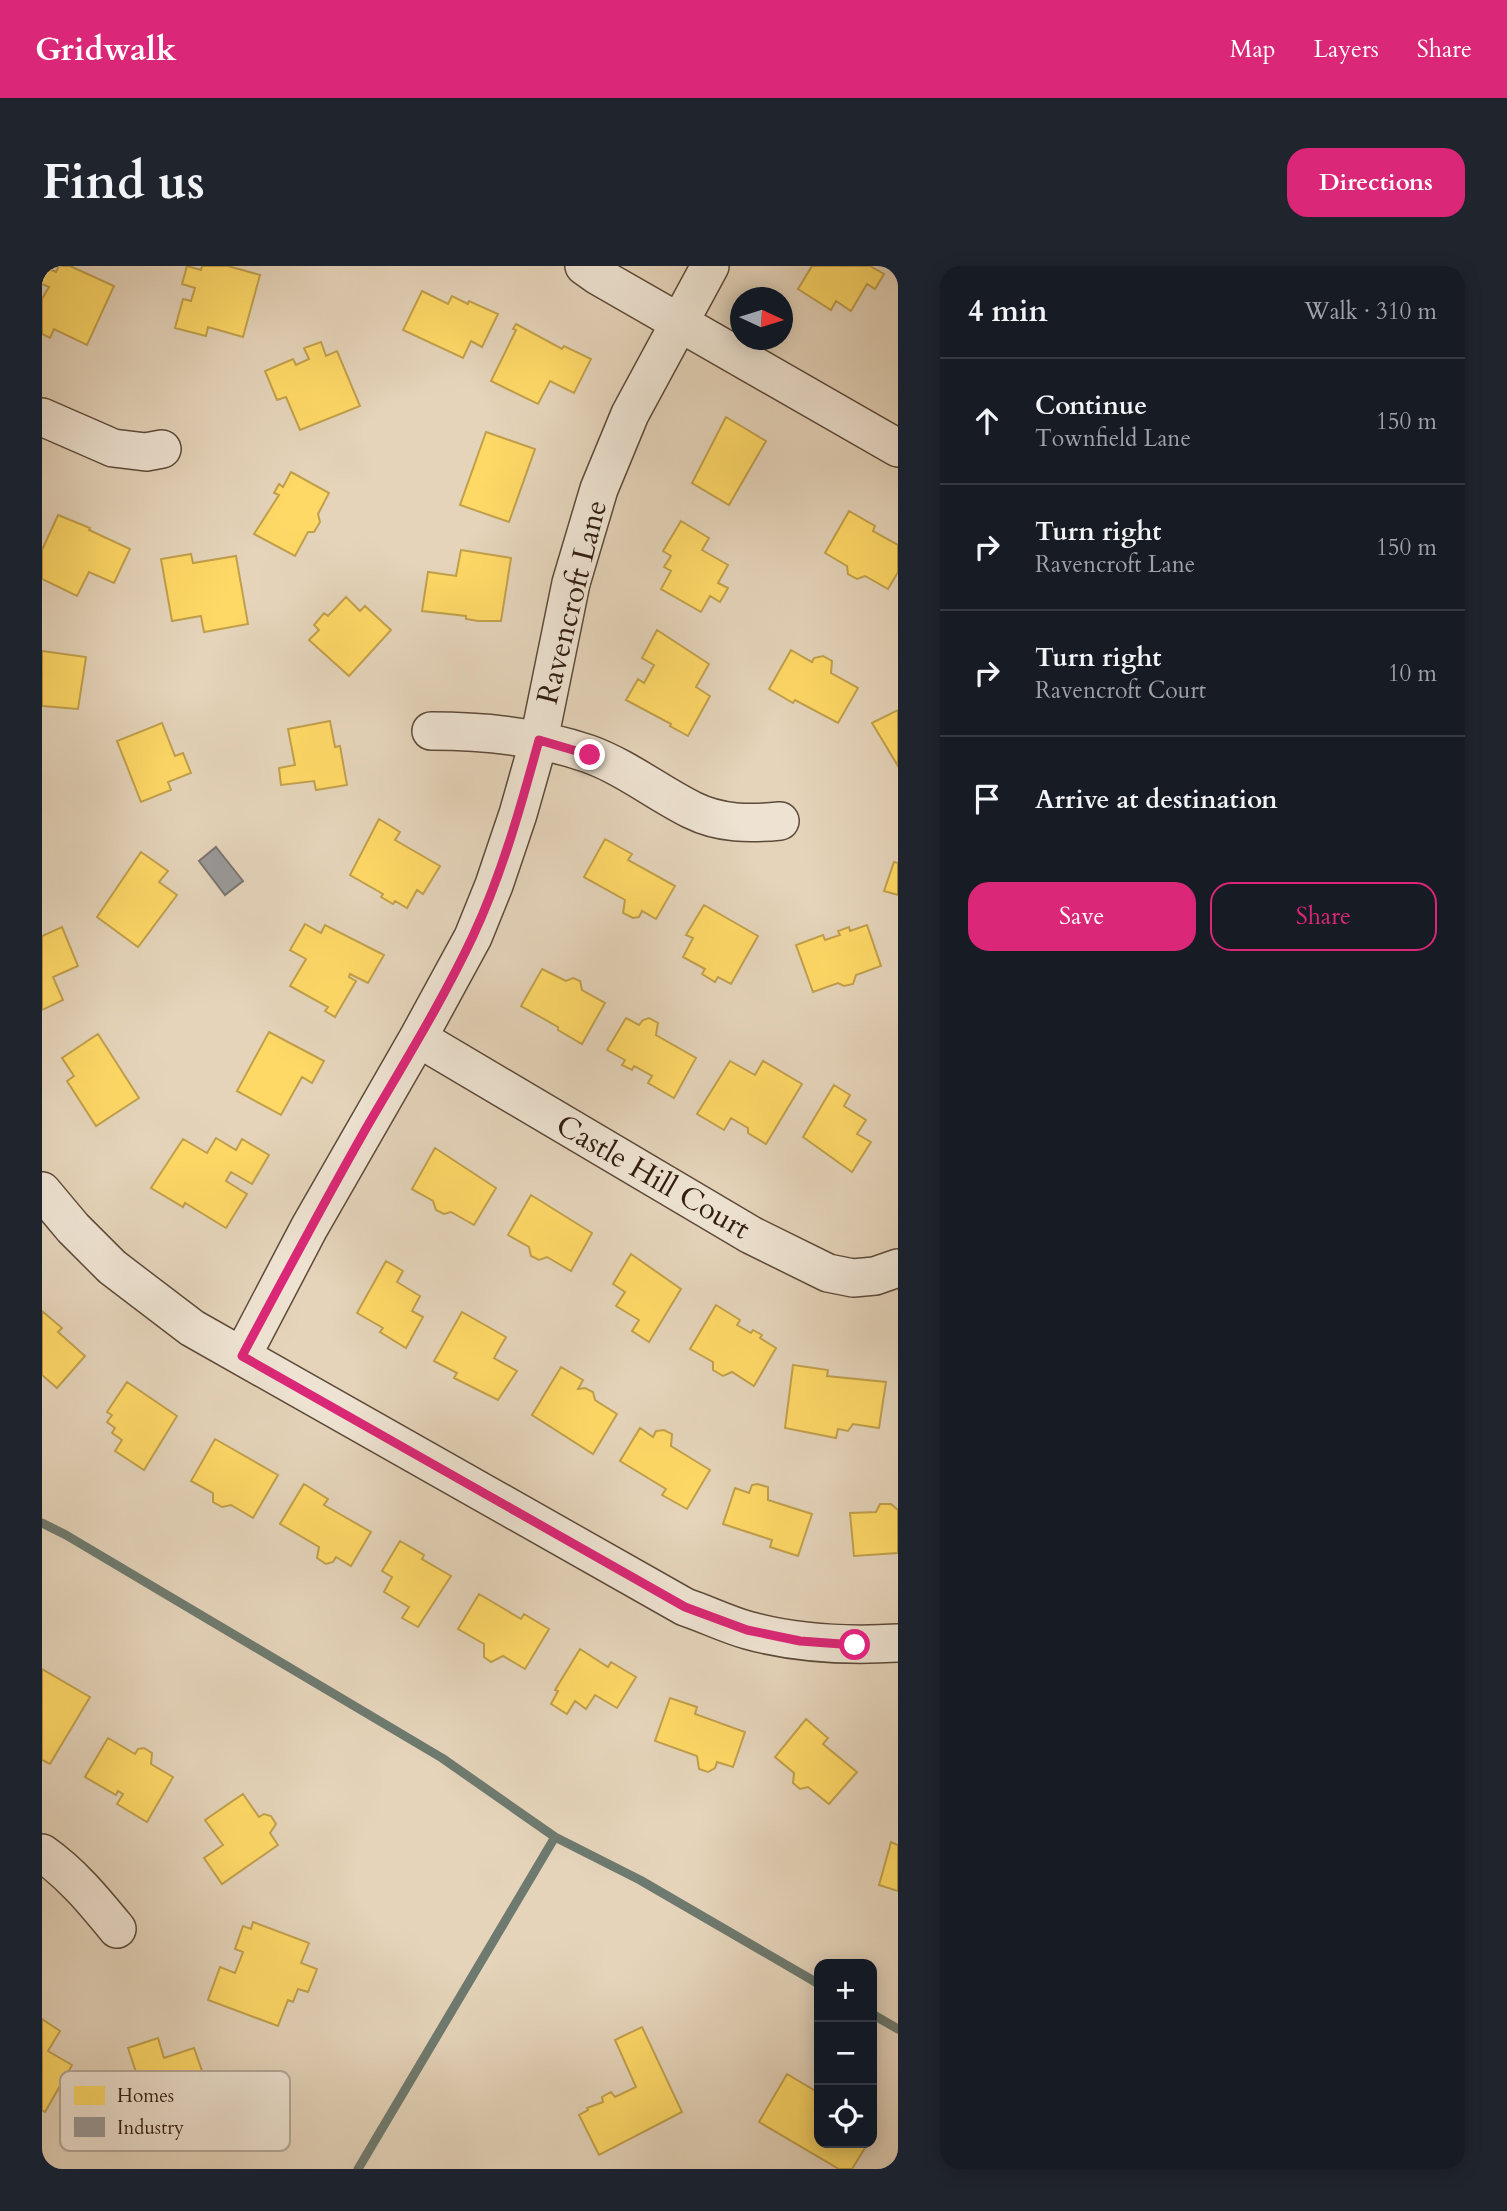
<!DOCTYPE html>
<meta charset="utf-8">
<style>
:root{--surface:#171b24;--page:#20242c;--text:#f1f3f6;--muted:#9ea1a6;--line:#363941;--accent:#db2777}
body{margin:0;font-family:Cardo,serif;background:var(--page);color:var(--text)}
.controls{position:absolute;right:21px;bottom:21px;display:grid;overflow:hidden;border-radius:14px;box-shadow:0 4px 18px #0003}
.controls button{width:63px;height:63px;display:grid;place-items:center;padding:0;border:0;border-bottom:2px solid var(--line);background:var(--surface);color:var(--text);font:35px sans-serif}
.compass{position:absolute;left:688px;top:21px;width:63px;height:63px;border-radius:50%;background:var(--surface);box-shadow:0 4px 18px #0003;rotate:94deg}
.stop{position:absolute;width:21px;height:21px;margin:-16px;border:5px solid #db2777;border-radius:50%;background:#fff}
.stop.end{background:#db2777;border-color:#fff;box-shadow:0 2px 7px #0008}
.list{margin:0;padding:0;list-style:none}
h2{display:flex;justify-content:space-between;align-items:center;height:91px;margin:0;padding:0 28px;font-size:30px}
h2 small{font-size:23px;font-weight:400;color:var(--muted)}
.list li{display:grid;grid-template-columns:46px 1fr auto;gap:21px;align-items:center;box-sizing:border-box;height:126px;padding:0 28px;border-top:2px solid var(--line)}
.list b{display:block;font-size:26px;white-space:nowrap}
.list p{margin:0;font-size:23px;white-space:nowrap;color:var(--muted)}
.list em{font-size:23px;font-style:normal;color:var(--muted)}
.actions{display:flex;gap:14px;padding:21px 28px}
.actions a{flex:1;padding:16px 0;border:2px solid var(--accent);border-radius:21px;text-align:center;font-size:24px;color:var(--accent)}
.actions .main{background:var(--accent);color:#fff}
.icon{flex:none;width:38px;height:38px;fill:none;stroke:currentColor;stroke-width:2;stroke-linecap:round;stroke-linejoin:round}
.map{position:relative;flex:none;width:856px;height:1903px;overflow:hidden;border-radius:21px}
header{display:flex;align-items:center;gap:42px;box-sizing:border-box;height:98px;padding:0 35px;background:var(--accent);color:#fff}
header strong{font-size:33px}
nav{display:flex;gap:38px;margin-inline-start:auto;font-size:24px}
.intro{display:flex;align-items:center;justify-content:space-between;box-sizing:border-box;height:168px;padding:0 42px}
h1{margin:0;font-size:49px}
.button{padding:18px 32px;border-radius:21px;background:var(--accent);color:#fff;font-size:24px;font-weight:700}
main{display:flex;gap:42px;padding:0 42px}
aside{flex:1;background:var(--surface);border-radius:21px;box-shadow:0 4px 18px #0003}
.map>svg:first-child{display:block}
.homes{fill:#ffd966;stroke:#c1a04c;stroke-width:2}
.industry{fill:#999;stroke:#7a746f;stroke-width:2}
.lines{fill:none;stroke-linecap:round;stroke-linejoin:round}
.stream{stroke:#6e7a6f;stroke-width:9}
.minor-casing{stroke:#5e4a39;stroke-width:40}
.minor{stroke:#eee3d2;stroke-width:37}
.route{stroke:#db2777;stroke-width:9}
.labels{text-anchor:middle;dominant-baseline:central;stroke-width:7;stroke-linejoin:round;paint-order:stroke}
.street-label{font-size:30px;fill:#311c0e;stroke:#eee3d2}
.key{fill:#eee3d2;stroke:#b5a797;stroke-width:2}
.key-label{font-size:19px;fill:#311c0e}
</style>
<header>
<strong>Gridwalk</strong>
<nav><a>Map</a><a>Layers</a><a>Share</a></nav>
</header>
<div class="intro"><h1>Find us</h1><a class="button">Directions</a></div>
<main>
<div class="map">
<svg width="856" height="1903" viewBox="0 0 856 1903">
<rect width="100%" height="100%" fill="#e5d4ba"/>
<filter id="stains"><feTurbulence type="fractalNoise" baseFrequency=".00286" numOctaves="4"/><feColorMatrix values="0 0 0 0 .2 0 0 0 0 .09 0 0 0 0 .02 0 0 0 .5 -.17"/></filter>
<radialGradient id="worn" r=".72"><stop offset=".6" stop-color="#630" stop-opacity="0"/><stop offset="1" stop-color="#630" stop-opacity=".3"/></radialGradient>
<path class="homes" d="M0,0L14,6L17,0H28L72,20L45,79L12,63L8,72L0,68V33L7,21L0,18Z
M145,0L159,4L160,0H186L218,9L201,71L166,61L164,70L133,62L141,33L149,35L153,22L140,18Z
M770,0H828L842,8L833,23L825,18L809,45L794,35L789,44L756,23Z
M380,25L406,38L410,30L426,38L427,35L456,48L440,81L429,75L421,92L361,64Z
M474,58L520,83L522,80L549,93L532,127L508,115L496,138L449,115L474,64L471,63Z
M279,76L284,90L295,85L318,140L258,164L244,131L235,134L223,105L251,93L254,99L267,93L262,82Z
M684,151L724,175L687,239L650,217Z
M444,166L493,183L467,256L418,239Z
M249,206L287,227L276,248L278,256L272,266H266L253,290L212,268L237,229L232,227L237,218L241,221Z
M807,245L833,260L831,265L856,279V306L846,323L823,310L815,313L806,308L805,300L783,287Z
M16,249L48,262L47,264L88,283L72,317L47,306L35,330L0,313V284Z
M639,255L667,272L660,284L686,299L676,317L686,322L678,336L668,330L659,346L619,323L629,305L622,301L629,290L621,285Z
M419,284L469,292L459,355H436L424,353V350L380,345L386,306L414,310Z
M149,288L151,297L194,290L206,358L162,366L159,350L130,355L119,293Z
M304,331L318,345L323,340L349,364L307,410L267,374L277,364L272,359L282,347L286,350Z
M615,364L667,398L654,421L668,430L646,470L628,460L629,458L584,434L596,413L602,417L612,399L600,392Z
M749,384L770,396L772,392L781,390L790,395L789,407L816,422L796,457L753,434L751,437L727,423Z
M0,385L44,391L36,443L0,440Z
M856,444V500L830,457Z
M288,455L293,481L298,480L305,519L274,524L272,515L239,519L237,502L253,499L246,463Z
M120,457L133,490L141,487L149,507L126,516L129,524L99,536L75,475Z
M337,553L358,566L353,574L398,600L381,628L375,624L365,642L353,635L351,638L339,631L341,628L308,609Z
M563,573L590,588L586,594L633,620L614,653L600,645L597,651L591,652L581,647L583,634L542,611Z
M99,586L126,605L117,616L135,629L96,681L55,651Z
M852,596L856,597V629L842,625Z
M662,639L716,670L689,718L676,711L673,716L660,708L663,703L641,691L651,672L644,669Z
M263,658L279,667L283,659L342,689L326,717L308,708L307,711L314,715L293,751L283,745L286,741L248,720L264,693L248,684Z
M825,659L839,700L814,709L811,718L802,720L796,717L771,726L754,679L781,669L783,674L798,669L796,665L807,661L808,665Z
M20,661L36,700L11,711L21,734L0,744V670Z
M500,703L524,715L531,712L538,715L540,724L563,737L540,778L516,764V761L479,740Z
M584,752L597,759L601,754L607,752L616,757L614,769L654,792L632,832L606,817L610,810L592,800L590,804L580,799L583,794L565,784Z
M227,766L282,795L270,817L260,811L239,849L195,825Z
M56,768L97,832L54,860L25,815L32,810L20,792Z
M688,795L713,809L721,795L760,818L724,878L706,867V862L689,852L682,864L655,848Z
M792,819L808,829L802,840L824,854L815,868L829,876L810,906L761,871Z
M174,872L194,884L200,873L227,889L210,918L189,906L184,915L205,928L184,962L143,937L141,941L109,922L141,873L165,887Z
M393,882L454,922L432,959L409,946L402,948L394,944L391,935L370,923Z
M489,929L550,967L529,1005L505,991L497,994L489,990L487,981L466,969Z
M589,988L639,1023L607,1076L590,1065L597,1054L574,1040L583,1026L571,1018Z
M344,995L361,1005L355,1016L378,1030L370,1045L381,1051L364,1082L338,1066L341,1062L315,1047Z
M674,1039L698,1054L695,1059L709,1067L711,1064L720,1069L718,1072L734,1082L712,1120L690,1106L681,1110L671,1104V1096L648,1083Z
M0,1045L20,1062L16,1066L43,1090L15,1122L0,1109Z
M420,1046L464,1071L452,1092L475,1105L456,1134L412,1112L415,1107L392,1095Z
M751,1099L786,1104L785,1110L844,1116L837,1162L811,1158L806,1165L796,1163L794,1172L743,1162Z
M519,1101L541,1114L536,1123L543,1122L551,1126L553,1134L575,1148L551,1188L490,1149Z
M85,1116L135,1150L102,1204L73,1185L80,1174L70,1167L73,1162L65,1156L70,1149L65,1146Z
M598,1162L611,1171L614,1165L622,1164L630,1168L629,1180L668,1204L645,1243L620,1229L624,1223L578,1195Z
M173,1173L236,1209L211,1252L189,1239L180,1241L171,1236V1227L149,1215Z
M262,1218L286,1233L282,1239L329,1266L309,1300L294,1291L291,1296L284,1298L275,1292L277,1281L238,1258Z
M715,1218L726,1221V1234L770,1248L756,1290L728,1281L730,1274L681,1258L693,1222L707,1227L710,1219Z
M838,1238H849L856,1244V1287L812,1290L808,1247L834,1246Z
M358,1275L382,1289L380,1293L409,1310L376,1361L360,1352L367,1341L342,1326L350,1311L340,1305Z
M437,1328L479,1353L482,1348L507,1363L483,1403L461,1390L449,1396L442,1391V1378L416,1363Z
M538,1383L566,1401L569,1396L594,1411L575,1442L553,1429L544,1443L533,1435L525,1448L509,1438L516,1425L513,1424Z
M0,1403L48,1431L8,1498L0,1494Z
M628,1432L655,1441L653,1448L703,1466L691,1501L675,1496L673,1502L666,1506L657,1503L655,1490L613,1475Z
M764,1453L786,1472L781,1478L815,1506L787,1538L766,1521L758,1523L751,1517L752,1507L733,1491Z
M66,1472L93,1488L96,1483L102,1482L110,1487L109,1498L131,1511L105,1556L75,1538L81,1528L76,1525L74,1529L43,1511Z
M201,1528L217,1551L222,1548L229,1550L234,1558L228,1567L236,1579L180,1618L162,1592L181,1579L163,1554Z
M849,1576L856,1579V1625L837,1619Z
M211,1656L267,1677L259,1697L275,1703L266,1726L256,1723L251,1736L246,1734L236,1760L166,1734L178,1701L193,1707L201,1686L193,1683L201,1660L209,1663Z
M0,1753L18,1765L6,1785L30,1799L3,1846L0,1844Z
M600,1761L640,1846L557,1889L537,1849L546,1844L545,1842L561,1836L560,1831L569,1826L573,1831L594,1821L573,1774Z
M116,1772L122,1792L152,1782L166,1822L185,1815L199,1860L169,1870L156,1832L140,1837L139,1848L129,1851L124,1849L122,1843L108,1848L86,1782Z
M745,1808L777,1827V1877H826L810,1903H797L717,1856Z"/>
<path class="industry" d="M174,581L201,615L183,629L157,595Z"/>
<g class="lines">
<path class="stream" d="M0,1257L24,1269L400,1492L513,1571
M830,1748L856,1763
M316,1903L513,1571L598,1614L777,1718"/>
<defs>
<path id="minor" d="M542,0L556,10L856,182
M0,151L71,182L104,186L120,183
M389,465C443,465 496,470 547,488C585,502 614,526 650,544C678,558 708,558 738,555
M376,772L709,969L786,1007L811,1012L833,1010L856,1002
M0,925L31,962L70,1001L150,1062L643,1341C664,1348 684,1358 705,1364C754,1378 805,1380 856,1377
M200,1090L267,962L376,772L431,671L452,619L476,548L497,474L529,317L557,223L588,148L668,0
M0,1587C30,1608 52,1635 75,1663"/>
</defs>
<use href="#minor" class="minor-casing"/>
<use href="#minor" class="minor"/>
</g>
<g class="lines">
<path class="route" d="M548,489L497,474C479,540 460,608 431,670C399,738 359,802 322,866C280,940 240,1015 200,1090L643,1341L705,1364L758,1375L813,1379"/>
</g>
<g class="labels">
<g class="street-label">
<text transform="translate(530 336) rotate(-76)">Ravencroft Lane</text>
<text transform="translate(611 911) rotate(30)">Castle Hill Court</text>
</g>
</g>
<rect x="18" y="1805" width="230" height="80" rx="10" class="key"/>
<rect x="32" y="1820" width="31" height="19" fill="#ffd966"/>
<rect x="32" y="1851" width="31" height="20" fill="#999"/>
<g class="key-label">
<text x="75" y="1836">Homes</text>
<text x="75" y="1868">Industry</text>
</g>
<rect width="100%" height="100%" filter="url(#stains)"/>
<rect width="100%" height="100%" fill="url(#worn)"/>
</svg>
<div class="controls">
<button>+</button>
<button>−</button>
<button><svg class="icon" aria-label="locate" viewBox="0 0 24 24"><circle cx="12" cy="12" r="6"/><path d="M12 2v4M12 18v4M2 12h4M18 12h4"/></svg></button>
</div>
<svg class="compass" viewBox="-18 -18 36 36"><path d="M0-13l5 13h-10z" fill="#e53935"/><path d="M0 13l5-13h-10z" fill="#9ea1a6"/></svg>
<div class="stop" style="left:813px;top:1379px"></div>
<div class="stop end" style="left:548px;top:489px"></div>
</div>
<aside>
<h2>4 min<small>Walk · 310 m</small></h2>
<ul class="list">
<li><svg class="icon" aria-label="ahead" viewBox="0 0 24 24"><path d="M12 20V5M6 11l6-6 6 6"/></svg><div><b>Continue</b><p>Townfield Lane</p></div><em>150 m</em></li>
<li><svg class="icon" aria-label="right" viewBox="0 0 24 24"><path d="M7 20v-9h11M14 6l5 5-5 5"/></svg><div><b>Turn right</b><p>Ravencroft Lane</p></div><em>150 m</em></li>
<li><svg class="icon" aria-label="right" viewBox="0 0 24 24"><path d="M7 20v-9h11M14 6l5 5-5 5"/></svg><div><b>Turn right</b><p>Ravencroft Court</p></div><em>10 m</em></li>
<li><svg class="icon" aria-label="arrive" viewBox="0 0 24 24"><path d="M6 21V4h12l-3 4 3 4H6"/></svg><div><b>Arrive at destination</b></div></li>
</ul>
<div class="actions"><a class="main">Save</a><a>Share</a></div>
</aside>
</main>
